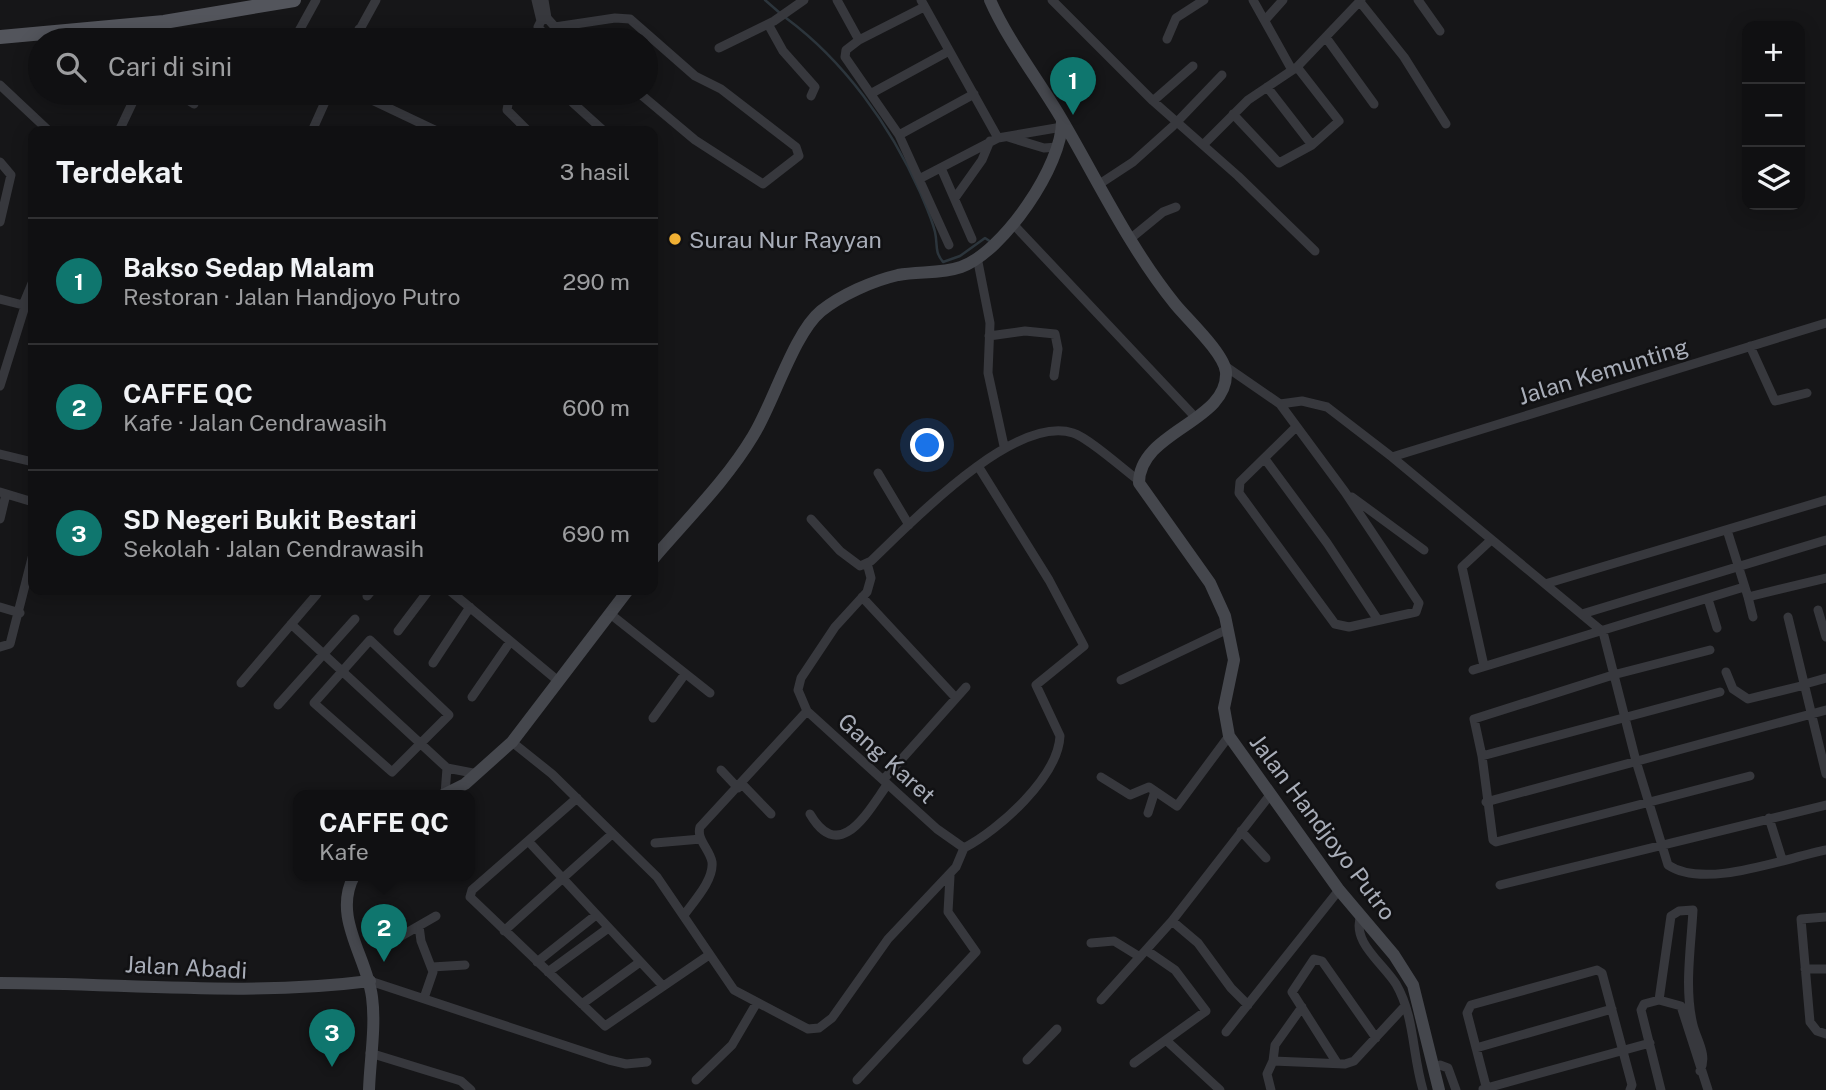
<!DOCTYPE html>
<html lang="id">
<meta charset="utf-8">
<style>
:root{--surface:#101012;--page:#19191b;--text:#f1f3f6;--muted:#9c9d9f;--line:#303032;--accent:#0f766e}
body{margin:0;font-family:"Public Sans",sans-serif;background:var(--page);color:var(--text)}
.controls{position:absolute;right:21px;top:21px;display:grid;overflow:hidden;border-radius:14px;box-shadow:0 4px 18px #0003}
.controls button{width:63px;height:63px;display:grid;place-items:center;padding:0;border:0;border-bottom:2px solid var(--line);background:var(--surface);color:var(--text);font:35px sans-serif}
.you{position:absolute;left:928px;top:446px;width:24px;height:24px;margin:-18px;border:5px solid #fff;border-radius:50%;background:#1a73e8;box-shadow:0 0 0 10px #1a73e833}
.badge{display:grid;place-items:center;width:46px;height:46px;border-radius:50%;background:var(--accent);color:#fff;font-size:23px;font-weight:700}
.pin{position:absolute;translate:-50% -58px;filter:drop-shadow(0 2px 4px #0008)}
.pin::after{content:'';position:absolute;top:37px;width:24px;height:21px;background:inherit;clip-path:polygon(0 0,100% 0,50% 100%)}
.popup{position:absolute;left:293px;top:790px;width:182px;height:91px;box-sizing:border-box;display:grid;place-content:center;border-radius:14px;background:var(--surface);filter:drop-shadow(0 2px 5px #0005);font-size:23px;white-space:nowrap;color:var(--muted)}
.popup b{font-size:26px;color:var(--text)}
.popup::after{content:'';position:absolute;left:50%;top:100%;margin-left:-14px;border:14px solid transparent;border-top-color:var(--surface)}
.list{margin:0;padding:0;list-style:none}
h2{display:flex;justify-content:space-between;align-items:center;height:91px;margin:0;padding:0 28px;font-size:30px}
h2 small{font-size:23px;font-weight:400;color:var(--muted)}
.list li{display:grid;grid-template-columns:46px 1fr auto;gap:21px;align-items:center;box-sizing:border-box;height:126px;padding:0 28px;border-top:2px solid var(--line)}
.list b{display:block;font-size:26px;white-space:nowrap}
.list p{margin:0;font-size:23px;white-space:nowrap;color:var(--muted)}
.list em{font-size:23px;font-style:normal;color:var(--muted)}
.icon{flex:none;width:38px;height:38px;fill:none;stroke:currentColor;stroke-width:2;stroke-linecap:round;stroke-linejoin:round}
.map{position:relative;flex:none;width:1826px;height:1090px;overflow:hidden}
.search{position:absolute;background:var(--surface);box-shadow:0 4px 18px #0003;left:28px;top:28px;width:630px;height:77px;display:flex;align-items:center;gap:18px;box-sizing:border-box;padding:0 24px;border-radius:38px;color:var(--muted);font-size:26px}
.panel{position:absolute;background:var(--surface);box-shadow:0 4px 18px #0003;left:28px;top:126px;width:630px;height:469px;border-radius:14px}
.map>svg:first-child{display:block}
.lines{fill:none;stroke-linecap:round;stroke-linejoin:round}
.stream{stroke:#2c353c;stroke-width:2.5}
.street{stroke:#37383d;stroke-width:9}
.secondary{stroke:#45474d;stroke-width:12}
.primary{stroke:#53555c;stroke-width:14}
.poi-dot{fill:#f2b134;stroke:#111113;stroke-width:2.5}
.labels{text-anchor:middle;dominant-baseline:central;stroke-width:5;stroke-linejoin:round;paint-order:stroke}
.poi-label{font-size:23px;fill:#a8adb8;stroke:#111113;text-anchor:start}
.street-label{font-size:23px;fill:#a8adb8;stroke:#111113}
</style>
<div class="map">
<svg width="1826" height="1090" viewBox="0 0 1826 1090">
<rect width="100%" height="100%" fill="#161618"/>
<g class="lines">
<path class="stream" d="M765,0L781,14
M786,18C844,61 890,125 920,192C925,204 932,219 935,232C938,245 934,251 943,262L960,256L985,238L991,242"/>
<path class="street" d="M536,0L541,21
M544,0L547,18L555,27L552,34L546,36L538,27L541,21L547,18
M837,0L859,40
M921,0L998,138
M1052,0L1153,101L1238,176L1315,251
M1253,0L1292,70
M1418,0L1440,31
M1360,2L1404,57L1446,124
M924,7L859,40L846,50L845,57L899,135L949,245
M1266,19L1283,0
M768,24L783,51L815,87L811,96
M555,27L615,18L630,19L695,76L721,89L796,147L799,156L763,184L695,140L639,93
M359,29L381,40
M554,32L570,40
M1167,39L1176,18L1204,0
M1327,39L1374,104
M159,40L164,22
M294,40L316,0
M354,40L376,0
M719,48L774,21L804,0
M0,85L49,131
M1267,87L1312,145
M177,93L194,104
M357,93L437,131
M510,93L507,110L528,131
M571,93L573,103L604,131
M872,93L949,51
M260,99L264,93
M1153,101L1193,66
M1233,114L1279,163L1312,145L1339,121L1297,67
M1176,123L1222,75
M119,131L137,93
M312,131L329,93
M899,135L974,94
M1008,137L1044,148L1058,147
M1204,144L1248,100L1297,67L1361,0
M0,162L11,175L0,222
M941,168L972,239
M921,178L998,138L1062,127
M1098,185L1133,162L1173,126
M955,198L982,160L990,141
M1013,224L1196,418
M1130,239L1163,212L1176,207
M977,257L990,323L988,373L1004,446
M0,299L23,305L33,281
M989,336L1025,331L1055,334L1058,349L1054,376
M1750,346L1775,401L1807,393
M1225,366L1280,404L1345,492L1419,603L1416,612L1349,627L1335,624L1239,493L1240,482L1295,428
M0,386L26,303
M1280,404L1302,401L1327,407L1392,457L1603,632L1636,761L1668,865C1705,890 1785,858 1826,850
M0,454L33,462
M1392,457L1826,323
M1265,459L1327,543L1378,620
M878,473L909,525
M0,492L33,502
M1352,497L1424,550
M0,519L6,494
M811,519L840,551L860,566L871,561C911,523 1014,414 1073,433C1089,438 1123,469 1138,480
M1727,530L1748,597L1826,578
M867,563L871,578L867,592L835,627L801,678L798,690L807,711L937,829L964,848C999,830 1058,777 1060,736L1036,685L1084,646L1049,580L978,466
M1545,584L1826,500
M449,590L557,680
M367,596L372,590
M862,597L955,697
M1748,597L1753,617
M1708,599L1717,628
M0,607L20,613
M1818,610L1826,637
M609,613L710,693
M1582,614L1826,540
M1788,617L1826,774
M291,624L447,768L478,774
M398,631L429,590
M370,640L449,715L392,772L314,703Z
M0,647L10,644L33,554
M1710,650L1613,675L1474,719L1482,756L1493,840L1496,842L1750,776
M433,663L470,607
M1484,666L1462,567L1491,540
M1473,670L1744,587
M1726,672L1733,689L1748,699L1805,685
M1121,680L1228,629
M241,683L317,594
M1805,684L1826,678
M472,697L510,642
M278,705L355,619
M653,718L685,674
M512,742L552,774L657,877L734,990L808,1029L819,1028L832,1018L888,939L956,867L964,848
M1482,756L1720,692
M721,770L738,788
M1101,777L1130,795L1149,787L1177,806L1229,736
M883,780L966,687
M741,783L771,814
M445,794L447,768
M577,798L472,890L470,897L605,1026L709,955
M1486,802L1826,710
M1148,813L1155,791
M810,814C840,865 868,811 887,785
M1769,818L1782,859
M1241,831L1266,858
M529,842L663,986
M655,843L701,839
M1500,885L1826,805
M684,915C694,901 714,880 712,862C710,850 696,839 700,827L807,711
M1361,915C1351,942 1382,962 1396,984C1415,1017 1412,1054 1423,1090
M1826,917L1801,919L1810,1022L1817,1031L1826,1034
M1172,921L1198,943L1231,988L1248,1005
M419,926L421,941L433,972L424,998
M504,931L612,834
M396,939L436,916
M1091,943L1114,941L1140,957
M537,962L596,915
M432,967L465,965
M1805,969H1826
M548,972L607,929
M370,981L609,1060L626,1064L647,1062
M1101,1000L1172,921L1270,795
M1659,1000L1681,1006L1708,1090
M582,1004L640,962
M1226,1032L1339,890
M1168,1042L1220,1090
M1476,1048L1612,1009
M370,1053L461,1081L471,1090
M1027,1060L1057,1029
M1273,1061L1275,1045L1302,1007
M1134,1063L1206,1011L1175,970L1146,950
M1337,1063L1292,992L1314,959L1322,961L1376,1038
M1433,1067L1440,1065L1448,1068L1456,1090
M696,1080L732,1045L756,1004
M857,1080L976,952L948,912L950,876
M1483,1089L1650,1043
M1271,1090L1267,1074L1273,1061L1345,1064L1354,1061L1405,1006
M1487,1090L1467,1013L1471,1005L1597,970L1602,973L1632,1085L1630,1090
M1661,1090L1641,1010L1644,1004L1659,1000L1671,916L1679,911L1693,910C1691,947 1684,989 1693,1025C1697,1041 1708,1055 1700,1071"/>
<path class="secondary" d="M990,0C1008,41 1038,79 1061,118C1098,181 1129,247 1175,304C1187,319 1224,353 1226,372C1229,422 1139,431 1139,483L1210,583L1225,616L1234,660L1224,708L1229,736L1339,890L1394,955L1413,985L1439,1090
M653,559C687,519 726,481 753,436C773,404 794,333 821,311C841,295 872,281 898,275C918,271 941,274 961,267C1003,252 1063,165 1062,120
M441,796L465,784L512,742L628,590
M354,876C332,917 367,957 372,997C376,1027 370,1060 369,1090
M0,983C124,983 246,997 370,981"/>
<path class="primary" d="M0,37L164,22L294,0"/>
</g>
<circle class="poi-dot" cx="675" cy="239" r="7"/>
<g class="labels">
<g class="poi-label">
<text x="689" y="239">Surau Nur Rayyan</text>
</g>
<g class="street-label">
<text transform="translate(1603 371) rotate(-17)">Jalan Kemunting</text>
<text transform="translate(887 758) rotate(42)">Gang Karet</text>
<text transform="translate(1323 827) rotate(53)">Jalan Handjoyo Putro</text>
<text transform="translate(186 967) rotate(3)">Jalan Abadi</text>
</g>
</g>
</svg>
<div class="controls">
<button>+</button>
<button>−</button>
<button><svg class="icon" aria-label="layers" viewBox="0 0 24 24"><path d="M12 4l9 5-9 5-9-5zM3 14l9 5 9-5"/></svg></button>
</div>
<div class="you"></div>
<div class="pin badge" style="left:1073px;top:115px">1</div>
<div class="pin badge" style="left:384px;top:962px">2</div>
<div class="popup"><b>CAFFE QC</b>Kafe</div>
<div class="pin badge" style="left:332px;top:1067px">3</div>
<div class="search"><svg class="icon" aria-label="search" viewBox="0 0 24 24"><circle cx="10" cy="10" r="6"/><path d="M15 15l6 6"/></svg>Cari di sini</div>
<section class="panel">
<h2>Terdekat<small>3 hasil</small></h2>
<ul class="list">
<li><span class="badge">1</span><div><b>Bakso Sedap Malam</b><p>Restoran · Jalan Handjoyo Putro</p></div><em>290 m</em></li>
<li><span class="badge">2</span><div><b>CAFFE QC</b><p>Kafe · Jalan Cendrawasih</p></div><em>600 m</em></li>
<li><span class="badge">3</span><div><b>SD Negeri Bukit Bestari</b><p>Sekolah · Jalan Cendrawasih</p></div><em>690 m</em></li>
</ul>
</section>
</div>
